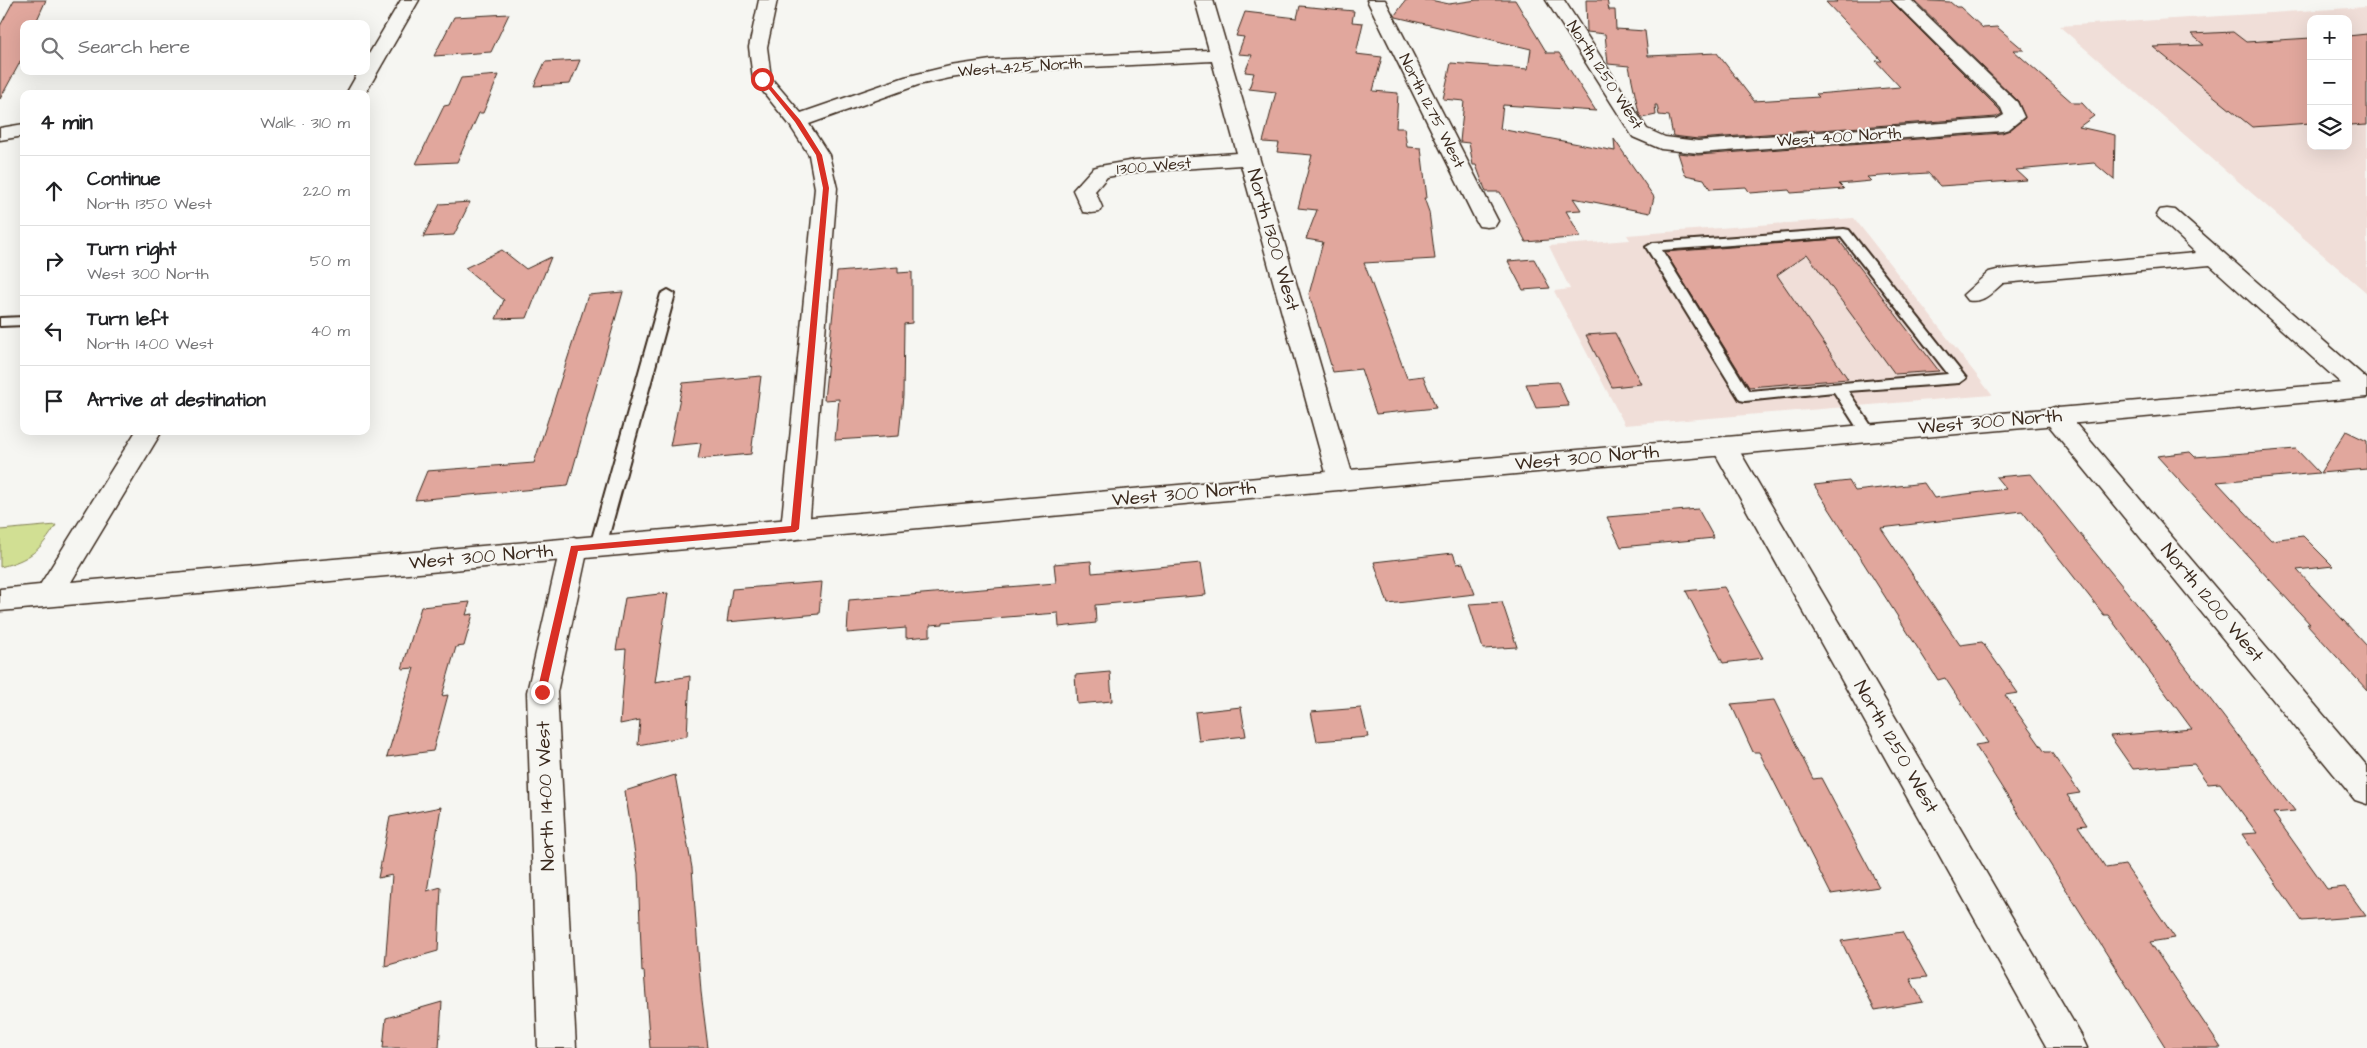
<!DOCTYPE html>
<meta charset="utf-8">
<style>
:root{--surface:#fff;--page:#f2f2f2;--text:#202124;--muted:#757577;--line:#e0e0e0}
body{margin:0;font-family:"Architects Daughter",sans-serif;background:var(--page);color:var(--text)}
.controls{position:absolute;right:15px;top:15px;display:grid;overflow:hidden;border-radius:10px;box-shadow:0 5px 20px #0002}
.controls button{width:45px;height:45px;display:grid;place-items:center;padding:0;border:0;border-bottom:1px solid var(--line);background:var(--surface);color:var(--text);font:25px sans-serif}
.stop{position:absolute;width:15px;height:15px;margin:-11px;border:4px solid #d93025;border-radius:50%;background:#fff}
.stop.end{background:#d93025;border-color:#fff;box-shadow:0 1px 5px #0008}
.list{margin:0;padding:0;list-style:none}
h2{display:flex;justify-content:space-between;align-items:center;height:65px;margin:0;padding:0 20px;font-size:21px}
h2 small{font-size:16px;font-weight:400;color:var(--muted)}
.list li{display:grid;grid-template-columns:32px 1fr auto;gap:15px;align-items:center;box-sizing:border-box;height:70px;padding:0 20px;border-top:1px solid var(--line)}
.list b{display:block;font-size:19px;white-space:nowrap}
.list p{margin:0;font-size:16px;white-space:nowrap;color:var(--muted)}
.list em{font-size:16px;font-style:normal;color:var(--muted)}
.icon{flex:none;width:28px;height:28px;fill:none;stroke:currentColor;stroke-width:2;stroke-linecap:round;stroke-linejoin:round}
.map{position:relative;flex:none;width:2367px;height:1048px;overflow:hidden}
.search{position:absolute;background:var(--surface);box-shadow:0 5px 20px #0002;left:20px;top:20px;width:350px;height:55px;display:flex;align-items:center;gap:12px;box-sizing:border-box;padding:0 18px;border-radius:10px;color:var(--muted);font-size:19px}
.panel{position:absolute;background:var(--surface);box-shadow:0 5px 20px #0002;left:20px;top:90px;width:350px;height:345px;border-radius:10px}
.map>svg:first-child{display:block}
.built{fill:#f0ded8;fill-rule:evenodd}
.green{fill:#d1df93;stroke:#868458}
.building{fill:#e1a79d;stroke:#3b2a1e}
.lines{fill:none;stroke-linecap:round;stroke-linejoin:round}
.lane-casing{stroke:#3b2a1e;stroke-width:4}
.street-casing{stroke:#3b2a1e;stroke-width:3}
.secondary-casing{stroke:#3b2a1e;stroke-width:3}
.lane{fill:#f6f6f2;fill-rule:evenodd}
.street{fill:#f6f6f2;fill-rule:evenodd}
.secondary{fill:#f6f6f2;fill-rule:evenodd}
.route{fill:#d93025}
.labels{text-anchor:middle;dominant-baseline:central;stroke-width:4;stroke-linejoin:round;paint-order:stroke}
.far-street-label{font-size:16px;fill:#3b2a1e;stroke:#f6f6f2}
.street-label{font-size:19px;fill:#3b2a1e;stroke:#f6f6f2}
</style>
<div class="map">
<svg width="2367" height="1048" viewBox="0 0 2367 1048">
<rect width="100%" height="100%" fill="#f6f6f2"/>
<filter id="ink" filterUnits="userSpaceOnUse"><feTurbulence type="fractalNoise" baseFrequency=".02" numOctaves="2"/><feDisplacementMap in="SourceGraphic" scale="10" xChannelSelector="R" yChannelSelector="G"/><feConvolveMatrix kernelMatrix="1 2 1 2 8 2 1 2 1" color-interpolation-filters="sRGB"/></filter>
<g filter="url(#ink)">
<path class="built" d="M2367,7V293L2059,26ZM2311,19H2348V146H2311Z
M1854,218L1992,395L1625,425L1554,291L1570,289L1549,246L1630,240L1627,235Z"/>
<path class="green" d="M56,525C41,550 29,560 0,567V530Z"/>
<path class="building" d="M14,0H46L36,22L42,21L40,24H24V55L0,99V26Z
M1406,0H1430L1449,4L1477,0H1515L1547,53H1559L1596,111L1503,105L1500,129L1615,151L1614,139L1654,197L1650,213L1573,198L1581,210L1566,211L1581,237L1526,242L1500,192H1486L1476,165H1473L1469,143L1460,142L1464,101L1443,99L1451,63L1528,69L1531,49L1396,17L1395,15Z
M1586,0H1607L1609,10H1615L1616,29L1645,31L1648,56L1717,53L1754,101L1819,97L1816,94L1900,87L1876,61H1882L1826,2H1837L1835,0H1890L1999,109L2002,114L1996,117L1698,139L1673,136L1669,116L1659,115L1657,105H1655L1656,115L1642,118L1639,113L1629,66L1608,64L1605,34L1587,32Z
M1914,0L1950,2L1956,7H1960L1983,28L1997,27L2024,50H2013L2073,103H2082L2094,116L2079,127L2115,135L2114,180L2094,163L2016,170L2027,180L1940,186L1928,173L1867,177L1871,181L1839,184L1844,189L1791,193L1789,190L1750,193L1746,187L1710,189L1704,179L1685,175L1678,153L1698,155L2002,133L2010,130L2025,118L2018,101Z
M1300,6L1354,11L1352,22L1363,23L1356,54L1382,57L1373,91L1398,93L1396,128H1404L1407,147L1421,148L1427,198H1424L1429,212L1435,259L1364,263L1407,378L1423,376L1436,408L1376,414L1361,369L1333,372L1309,294L1323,242L1306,239L1317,210L1298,208L1312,155L1277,152L1279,143L1263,142L1276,92L1249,89L1254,73L1245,72L1252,55L1238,54L1244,37L1236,36L1245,12L1297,18Z
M509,14L491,52L434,56L454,17Z
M2233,32L2246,42L2311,38V123L2252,127L2153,47L2204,45L2191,34Z
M2367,34V125L2350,126L2348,125V36Z
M580,60L570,84L534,86L545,62Z
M499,75L483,113H479L457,162L416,164L444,106L449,105L461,78Z
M470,202L454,235L423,237L440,204Z
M1838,239L1939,371L1895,374L1807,254L1777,275L1848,379L1749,387L1665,252Z
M502,250L526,269L551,257L527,318L496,319L504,300L465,268Z
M1534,259L1550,288L1523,290L1508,261Z
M898,267V273L912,272V323L904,324L903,396L899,436L835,440L839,399L824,400L837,272Z
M623,292L568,486L415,500L427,471L534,463L588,295Z
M1615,333L1641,384L1612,387L1586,335Z
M761,376L751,454L698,459L701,443L670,446L683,383Z
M1558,382L1569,406L1536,408L1526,384Z
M2346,431L2367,441V469L2320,473Z
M2296,449L2319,473L2217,482L2271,540L2303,536L2333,566L2297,570L2367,646V690L2307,624H2310L2157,456L2190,452L2195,457Z
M2031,474L2154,625L2295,811L2273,813L2327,889L2345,887L2366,916L2302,921L2242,834L2257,833L2220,783L2208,784L2194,764L2133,769L2110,736L2192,729L2108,615H2104L2022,511L1881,528L1960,645L1982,642L2018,693L2005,695L2045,752H2051L2080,793L2067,795L2087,825L2078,826L2106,868L2125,865L2175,938L2150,942L2221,1048H2166L1975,745L1988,743L1945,678L1938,680L1814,485L1849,481L1855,491L1924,483L1934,498L2006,489L1996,477Z
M1698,509L1714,538L1621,547L1607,517Z
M1453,553L1457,564L1463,563L1475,594L1388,604L1374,562Z
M1091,561L1092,573L1201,563L1206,595L1095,605L1096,623L1059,627L1058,613L943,622V624L930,625V636L906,638V628L847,633L849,600L1056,583L1054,564Z
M822,582L819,614L727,622L732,589Z
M1724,587L1763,658L1723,663L1686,591Z
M668,593L655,682L690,676L687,736L638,745L640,720L620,724L626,649L616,650L625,598Z
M470,602L466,615L473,614L464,646L456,647L442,696L448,695L433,751L387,757L414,668L402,669L421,607Z
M1502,602L1517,647L1483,649L1469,604Z
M1110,672L1112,701L1077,704L1075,675Z
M1774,700L1813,779L1821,778L1879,887L1831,894L1759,752H1753L1731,704Z
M1241,707L1246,736L1199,741L1195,712Z
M1361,708L1368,737L1317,741L1311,712Z
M675,775L692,868L701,992L708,1048H650L644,971L642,972L638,873L625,791Z
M441,807L427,891L441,887L438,951L385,966L392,875L378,878L390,817Z
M1902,932L1927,977L1910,979L1923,1002L1875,1010L1841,941Z
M442,1002L439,1048H383L386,1018Z"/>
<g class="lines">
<defs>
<path id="lane" d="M1844,229L1849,230L1966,378L1959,383L1848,391L1876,433L1873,437H1863L1834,392L1745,401L1740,400L1646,247L1653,243ZM1841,237L1948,374L1749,391L1662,250Z
M668,290L675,294L606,546L604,550L598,552L592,550L590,546L661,294Z
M24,317V325L0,326V318Z"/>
<path id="street" d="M759,0H777L767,47L771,78L801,113L905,77L950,66L991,60L1209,50L1195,0H1213L1354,480L1350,487L1341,490L1332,487L1328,480L1241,165L1135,172L1107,177L1095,191L1102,207L1099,212L1091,213L1083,212L1073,190L1093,168L1100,166L1135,160L1237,153L1212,61L991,72L950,78L918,85L809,124L829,155L837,188L809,529L805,536L795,539L785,536L781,529L815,188L809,155L789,124L753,79L749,47Z
M1367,0H1385L1498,221L1495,226L1487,227L1479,226L1476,221Z
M1546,0H1564L1647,129L1665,137L1698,141L1997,119L2004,115L2001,108L1892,0H1911L2017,102L2024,117L2009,129L2002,131L1698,153L1661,149L1633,137Z
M24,124V136L0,140V128Z
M2167,209L2175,210L2367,379V396L2354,395L2210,265L2003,283C1991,293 1983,304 1967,300L1963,295L1989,272L1997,270L2196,253L2156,215L2159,210Z
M2055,407L2064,410L2367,766V804L2355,800L2046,422L2042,416L2046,410Z
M1724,437L1733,440L2081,1035L2087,1048H2047L1711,446L1715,440Z
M574,537L584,541L588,548L557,692L576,1048H538L527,692L560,548L564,541Z"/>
<path id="secondary" d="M401,0H419L365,94H346L359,71H366V59Z
M2367,381V397L0,611V589L40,585L136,431H162L71,582Z"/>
</defs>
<use href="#lane" class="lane-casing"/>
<use href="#street" class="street-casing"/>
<use href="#secondary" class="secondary-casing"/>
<use href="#lane" class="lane"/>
<use href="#street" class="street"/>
<use href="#secondary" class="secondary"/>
</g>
</g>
<path class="route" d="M760,78H764L800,120L822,155L829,188L799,529L795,532L578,551L546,692L545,694H539L537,692L571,546L791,526L823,188L816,155L795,122Z"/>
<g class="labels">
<g class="far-street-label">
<text transform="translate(1020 67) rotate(-4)">West 425 North</text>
<text transform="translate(1605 75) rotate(57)">North 1250 West</text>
<text transform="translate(1432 111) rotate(63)">North 1275 West</text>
<text transform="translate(1839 137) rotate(-4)">West 400 North</text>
<text transform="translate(1154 166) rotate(-5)">1300 West</text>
</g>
<g class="street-label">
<text transform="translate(1273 240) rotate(74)">North 1300 West</text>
<text transform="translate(1990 422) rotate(-5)">West 300 North</text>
<text transform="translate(1587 458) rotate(-5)">West 300 North</text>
<text transform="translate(1184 494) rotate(-5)">West 300 North</text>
<text transform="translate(481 557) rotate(-5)">West 300 North</text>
<text transform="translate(2212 603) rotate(50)">North 1200 West</text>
<text transform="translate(1896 747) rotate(60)">North 1250 West</text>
<text transform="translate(546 796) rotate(-92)">North 1400 West</text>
</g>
</g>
</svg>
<div class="controls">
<button>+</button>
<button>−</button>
<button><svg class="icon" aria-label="layers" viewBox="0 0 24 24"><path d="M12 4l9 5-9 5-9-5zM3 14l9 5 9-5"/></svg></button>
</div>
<div class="stop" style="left:762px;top:79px"></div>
<div class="stop end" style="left:542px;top:692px"></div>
<div class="search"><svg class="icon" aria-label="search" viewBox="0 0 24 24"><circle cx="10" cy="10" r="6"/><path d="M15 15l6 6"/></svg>Search here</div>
<section class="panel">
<h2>4 min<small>Walk · 310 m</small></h2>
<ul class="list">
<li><svg class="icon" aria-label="ahead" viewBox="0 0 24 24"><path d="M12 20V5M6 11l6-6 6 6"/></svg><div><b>Continue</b><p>North 1350 West</p></div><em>220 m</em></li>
<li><svg class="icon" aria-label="right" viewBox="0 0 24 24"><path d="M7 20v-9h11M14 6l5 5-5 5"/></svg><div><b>Turn right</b><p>West 300 North</p></div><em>50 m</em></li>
<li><svg class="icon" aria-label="left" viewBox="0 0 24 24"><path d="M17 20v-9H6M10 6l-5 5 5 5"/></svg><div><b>Turn left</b><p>North 1400 West</p></div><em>40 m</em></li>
<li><svg class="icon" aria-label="arrive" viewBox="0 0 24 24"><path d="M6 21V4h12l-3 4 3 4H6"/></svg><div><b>Arrive at destination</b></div></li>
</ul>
</section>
</div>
